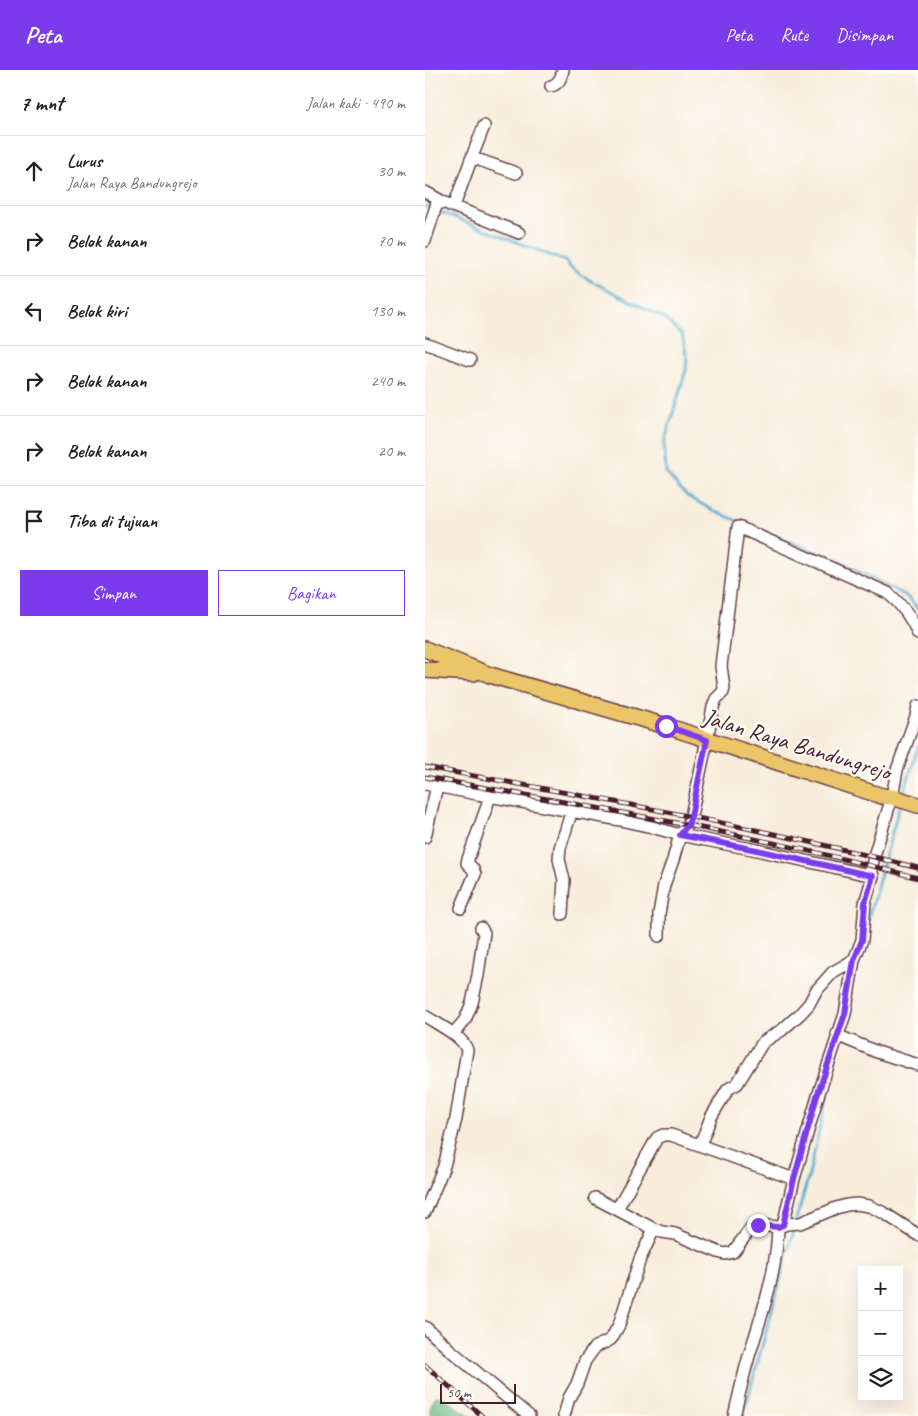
<!DOCTYPE html>
<html lang="id">
<meta charset="utf-8">
<style>
:root{--surface:#fff;--page:#f6f6f6;--text:#202124;--muted:#757577;--line:#e0e0e0;--accent:#7c3aed}
body{margin:0;font-family:Caveat,sans-serif;background:var(--page);color:var(--text)}
.controls{position:absolute;right:15px;bottom:15px;display:grid;overflow:hidden;border-radius:0px;box-shadow:0 5px 20px #0002}
.controls button{width:45px;height:45px;display:grid;place-items:center;padding:0;border:0;border-bottom:1px solid var(--line);background:var(--surface);color:var(--text);font:25px sans-serif}
.scale{position:absolute;left:15px;bottom:12px;width:76px;box-sizing:border-box;padding-left:5px;border:2px solid #4a1f2b;border-top:0;font-size:14px;line-height:18px;white-space:nowrap;color:#4a1f2b;-webkit-text-stroke:4px #fdfcf7;paint-order:stroke}
.stop{position:absolute;width:15px;height:15px;margin:-11px;border:4px solid #7c3aed;border-radius:50%;background:#fff}
.stop.end{background:#7c3aed;border-color:#fff;box-shadow:0 1px 5px #0008}
.list{margin:0;padding:0;list-style:none}
h2{display:flex;justify-content:space-between;align-items:center;height:65px;margin:0;padding:0 20px;font-size:21px}
h2 small{font-size:16px;font-weight:400;color:var(--muted)}
.list li{display:grid;grid-template-columns:32px 1fr auto;gap:15px;align-items:center;box-sizing:border-box;height:70px;padding:0 20px;border-top:1px solid var(--line)}
.list b{display:block;font-size:19px;white-space:nowrap}
.list p{margin:0;font-size:16px;white-space:nowrap;color:var(--muted)}
.list em{font-size:16px;font-style:normal;color:var(--muted)}
.actions{display:flex;gap:10px;padding:15px 20px}
.actions a{flex:1;padding:11px 0;border:1px solid var(--accent);border-radius:0px;text-align:center;font-size:18px;color:var(--accent)}
.actions .main{background:var(--accent);color:#fff}
.icon{flex:none;width:28px;height:28px;fill:none;stroke:currentColor;stroke-width:2;stroke-linecap:round;stroke-linejoin:round}
.map{position:relative;flex:none;width:493px;height:1346px;overflow:hidden}
header{display:flex;align-items:center;gap:30px;box-sizing:border-box;height:70px;padding:0 25px;background:var(--accent);color:#fff}
header strong{font-size:24px}
nav{display:flex;gap:28px;margin-inline-start:auto;font-size:18px}
main{display:flex}
aside{flex:1;background:var(--surface)}
.map>svg:first-child{display:block}
.forest{fill:url(#forest-crowns);stroke:#5d6e58}
.lines{fill:none;stroke-linecap:round;stroke-linejoin:round}
.stream{stroke:#51abcf;stroke-width:3}
.minor-casing{stroke:#643e45;stroke-width:14}
.major-casing{stroke:#643e45;stroke-width:18}
.minor{stroke:#fff;stroke-width:11}
.major{stroke:#edc569;stroke-width:15}
.rail-casing{stroke:#4a1f2b;stroke-width:5}
.rail{stroke:#fdfcf7;stroke-width:3;stroke-dasharray:9;stroke-linecap:butt}
.route{stroke:#7c3aed;stroke-width:6}
.labels{text-anchor:middle;dominant-baseline:central;stroke-width:4.5;stroke-linejoin:round;paint-order:stroke}
.street-label{font-size:24px;fill:#4a1f2b;stroke:#fdfcf7}
</style>
<header>
<strong>Peta</strong>
<nav><a>Peta</a><a>Rute</a><a>Disimpan</a></nav>
</header>
<main>
<aside>
<h2>7 mnt<small>Jalan kaki · 490 m</small></h2>
<ul class="list">
<li><svg class="icon" aria-label="ahead" viewBox="0 0 24 24"><path d="M12 20V5M6 11l6-6 6 6"/></svg><div><b>Lurus</b><p>Jalan Raya Bandungrejo</p></div><em>30 m</em></li>
<li><svg class="icon" aria-label="right" viewBox="0 0 24 24"><path d="M7 20v-9h11M14 6l5 5-5 5"/></svg><div><b>Belok kanan</b></div><em>70 m</em></li>
<li><svg class="icon" aria-label="left" viewBox="0 0 24 24"><path d="M17 20v-9H6M10 6l-5 5 5 5"/></svg><div><b>Belok kiri</b></div><em>130 m</em></li>
<li><svg class="icon" aria-label="right" viewBox="0 0 24 24"><path d="M7 20v-9h11M14 6l5 5-5 5"/></svg><div><b>Belok kanan</b></div><em>240 m</em></li>
<li><svg class="icon" aria-label="right" viewBox="0 0 24 24"><path d="M7 20v-9h11M14 6l5 5-5 5"/></svg><div><b>Belok kanan</b></div><em>20 m</em></li>
<li><svg class="icon" aria-label="arrive" viewBox="0 0 24 24"><path d="M6 21V4h12l-3 4 3 4H6"/></svg><div><b>Tiba di tujuan</b></div></li>
</ul>
<div class="actions"><a class="main">Simpan</a><a>Bagikan</a></div>
</aside>
<div class="map">
<svg width="493" height="1346" viewBox="0 0 493 1346">
<defs>
<pattern id="forest-crowns" width="20" height="18" patternUnits="userSpaceOnUse" patternTransform="scale(1.25)"><rect width="20" height="18" fill="#70be86"/><path d="M2 6a3 3 0 1 1 6 0M12 15a3 3 0 1 1 6 0" fill="none" stroke="#5e9a6e"/></pattern>
</defs>
<rect width="100%" height="100%" fill="#fdfcf7"/>
<filter id="ink" filterUnits="userSpaceOnUse"><feTurbulence type="fractalNoise" baseFrequency=".02" numOctaves="2"/><feDisplacementMap in="SourceGraphic" scale="10" xChannelSelector="R" yChannelSelector="G"/><feConvolveMatrix kernelMatrix="1 2 1 2 8 2 1 2 1" color-interpolation-filters="sRGB"/></filter>
<filter id="wash" filterUnits="userSpaceOnUse"><feTurbulence type="fractalNoise" baseFrequency=".0096" numOctaves="4" result="noise"/><feDisplacementMap in="SourceGraphic" scale="20" xChannelSelector="R" yChannelSelector="G"/><feGaussianBlur stdDeviation="1.12" result="paint"/><feColorMatrix in="noise" values="0 0 0 0 0 0 0 0 0 0 0 0 0 0 0 0 0 1.4 0 .05"/><feComposite in="paint" operator="in"/></filter>
<g filter="url(#wash)">
<rect width="100%" height="100%" fill="#f8eddb"/>
<path class="forest" d="M11,1326L16,1327L46,1346H7L5,1339L8,1330Z"/>
<g class="lines">
<path class="stream" d="M0,136L140,191L145,197L166,211L239,248L257,265L262,288L261,300L239,373L241,403L262,426L291,442L420,494L481,526L490,535L493,541
M478,726L493,677
M444,846L475,734
M371,1150L384,1105L408,998
M318,1346L370,1156"/>
</g>
</g>
<g filter="url(#ink)">
<g class="lines">
<defs>
<path id="minor" d="M126,16C134,14 136,8 138,0
M47,87L59,56
M0,122L20,133L94,163
M29,136L47,87L57,91L91,103
M0,171L12,133H20
M0,273L45,290
M0,714L52,724L64,726L62,736L43,789L42,793L48,799L50,804L36,838
M64,726L195,750L227,757L255,765L332,780L448,806
M0,767L12,716
M137,844L139,810L134,789L135,778L147,740
M234,866V844L239,815L248,790L255,765L263,755L266,746L282,670L288,637L291,629L298,622L299,618L296,596L313,457L463,523C476,534 487,548 493,564
M0,946C12,954 38,966 42,980L31,1049L19,1096L0,1142
M28,964L40,950L47,933L53,905L59,863L56,858
M412,964L414,966L452,982L493,995
M275,1075L286,1047L303,1019L312,1014L338,972L357,960L375,944L384,934L391,921L408,902L429,890
M170,1128L229,1159
M192,1139L232,1068L238,1065H246L369,1109
M358,1155L369,1109L393,1026L420,944L429,890L437,870L440,833L448,806L446,801L449,786L467,727L472,700L491,646L493,636
M0,1257L24,1279L104,1346
M139,1346L144,1328L152,1314L160,1291L170,1277L181,1272L186,1269L194,1255L215,1189L229,1159L237,1162L250,1164L293,1182L300,1184L308,1182L326,1158L333,1155L353,1157L362,1154L375,1153L411,1138L422,1135L432,1134L444,1136L459,1143L493,1165
M309,1346C314,1326 318,1306 324,1286C337,1244 352,1201 353,1157"/>
<path id="major" d="M0,579L65,605L241,656L457,726L467,727L493,735
M0,600L49,603"/>
</defs>
<use href="#minor" class="minor-casing"/>
<use href="#major" class="major-casing"/>
<use href="#minor" class="minor"/>
<use href="#major" class="major"/>
<defs>
<path id="rail" d="M0,697C165,727 331,756 493,798
M0,707C165,737 331,764 493,808
M0,1295L57,1346"/>
</defs>
<use href="#rail" class="rail-casing"/>
<use href="#rail" class="rail"/>
</g>
</g>
<g class="lines" filter="url(#ink)">
<path class="route" d="M241,656L282,670L266,746L263,755L255,765L332,780L448,806L440,833L437,870L429,890L420,944L392,1026L369,1109L358,1155L353,1157L333,1155"/>
</g>
<g class="labels">
<g class="street-label">
<text transform="translate(372 674) rotate(17)">Jalan Raya Bandungrejo</text>
</g>
</g>
</svg>
<div class="controls">
<button>+</button>
<button>−</button>
<button><svg class="icon" aria-label="layers" viewBox="0 0 24 24"><path d="M12 4l9 5-9 5-9-5zM3 14l9 5 9-5"/></svg></button>
</div>
<div class="scale">50 m</div>
<div class="stop" style="left:241px;top:656px"></div>
<div class="stop end" style="left:333px;top:1155px"></div>
</div>
</main>
